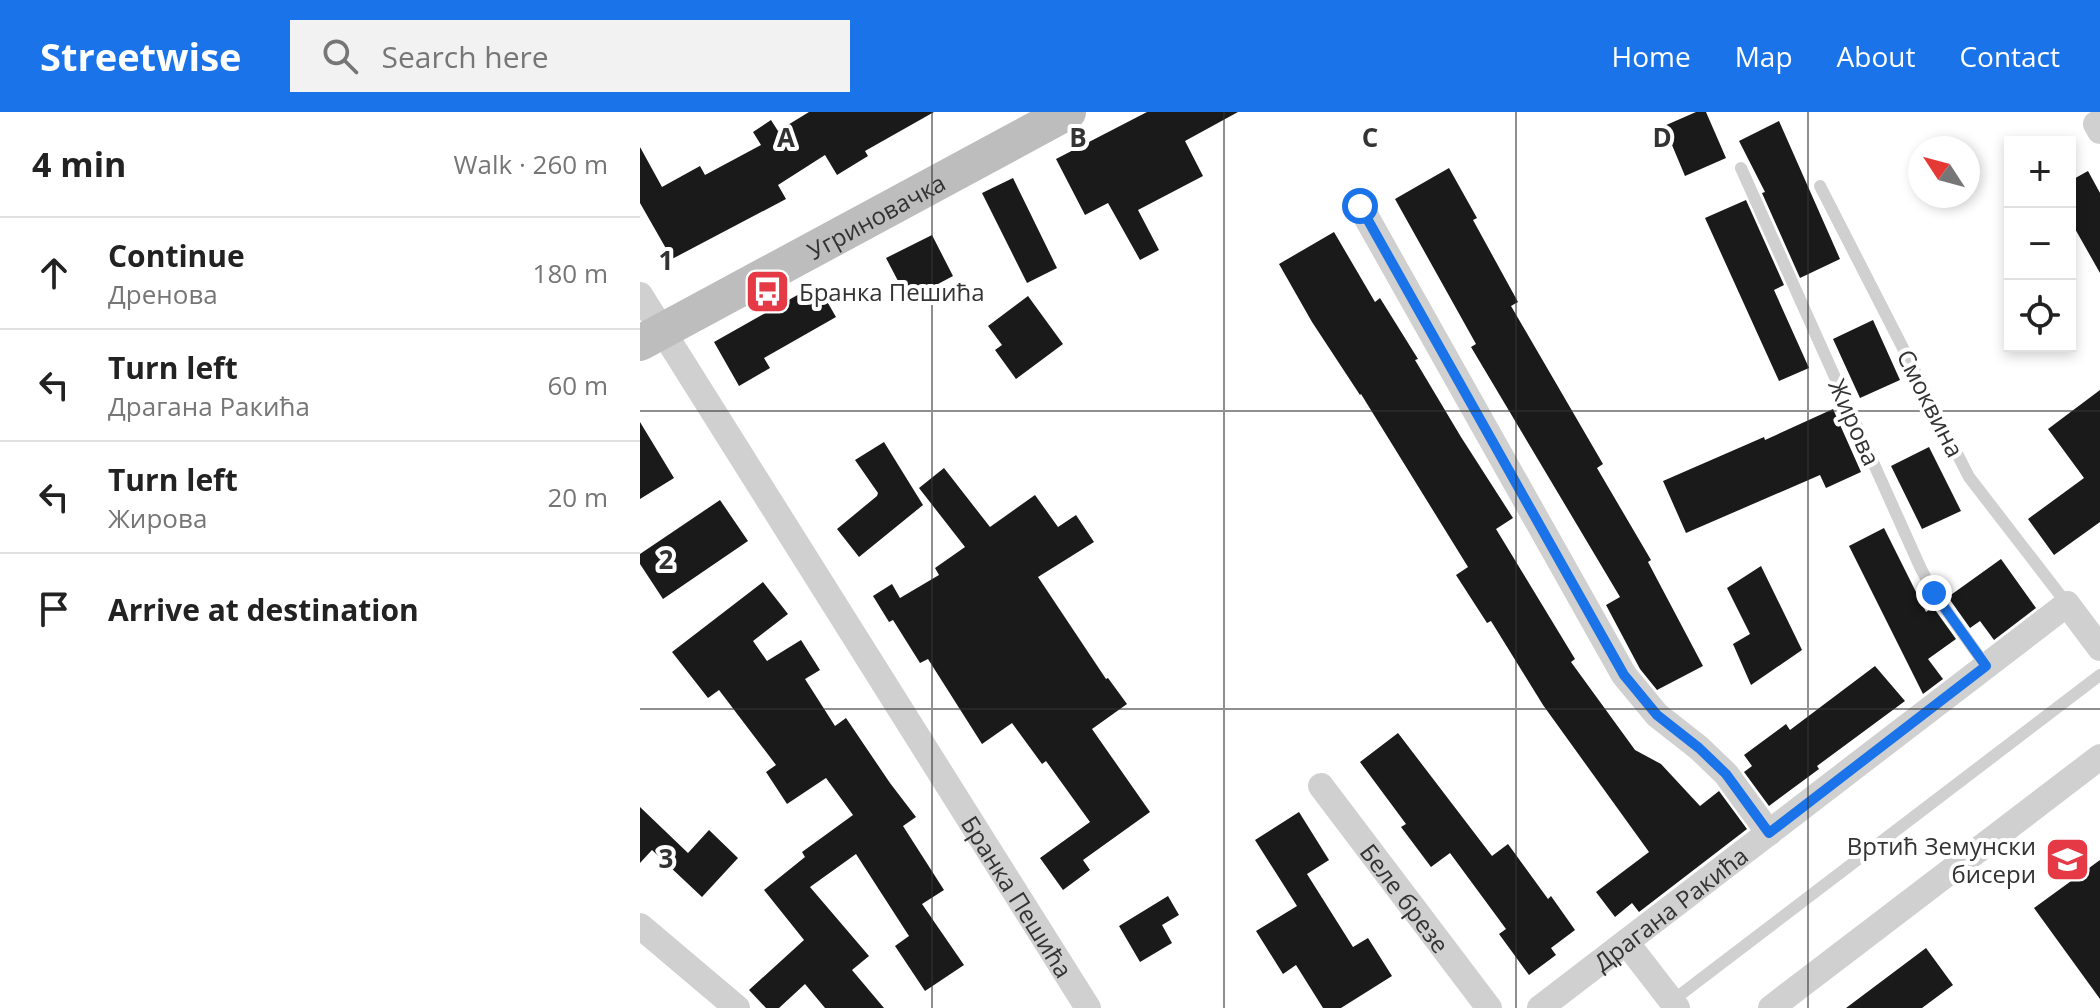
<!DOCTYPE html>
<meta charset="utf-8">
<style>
:root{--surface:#fff;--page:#f2f2f2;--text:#222;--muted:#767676;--line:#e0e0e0;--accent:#1a73e8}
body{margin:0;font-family:"Open Sans",sans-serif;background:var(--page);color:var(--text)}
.controls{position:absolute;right:24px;top:24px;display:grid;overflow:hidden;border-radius:0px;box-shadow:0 4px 12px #0003}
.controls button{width:72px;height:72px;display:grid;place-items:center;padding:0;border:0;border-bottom:2px solid var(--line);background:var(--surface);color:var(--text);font:40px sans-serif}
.compass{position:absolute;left:1268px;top:24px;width:72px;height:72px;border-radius:50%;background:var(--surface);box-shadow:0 4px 12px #0003;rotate:306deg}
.stop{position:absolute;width:24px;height:24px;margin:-18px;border:6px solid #1a73e8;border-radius:50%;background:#fff}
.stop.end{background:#1a73e8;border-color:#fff;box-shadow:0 2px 8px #0008}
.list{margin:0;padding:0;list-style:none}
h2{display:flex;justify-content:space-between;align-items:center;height:104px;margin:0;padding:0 32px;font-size:34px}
h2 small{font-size:26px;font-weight:400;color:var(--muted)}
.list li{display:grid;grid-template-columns:52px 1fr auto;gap:24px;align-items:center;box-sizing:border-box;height:112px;padding:0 32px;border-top:2px solid var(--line)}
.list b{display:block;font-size:30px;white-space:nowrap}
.list p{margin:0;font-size:26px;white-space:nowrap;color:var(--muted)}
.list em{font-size:26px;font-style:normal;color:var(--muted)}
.icon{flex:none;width:44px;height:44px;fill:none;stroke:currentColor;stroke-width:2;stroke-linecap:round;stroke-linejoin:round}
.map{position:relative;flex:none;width:1460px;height:896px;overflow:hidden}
header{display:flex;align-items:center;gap:48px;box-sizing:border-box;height:112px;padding:0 40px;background:var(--accent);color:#fff}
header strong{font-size:38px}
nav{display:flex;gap:44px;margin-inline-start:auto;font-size:28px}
.search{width:560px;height:72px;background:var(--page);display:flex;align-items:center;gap:20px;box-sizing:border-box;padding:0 28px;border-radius:0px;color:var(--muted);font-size:30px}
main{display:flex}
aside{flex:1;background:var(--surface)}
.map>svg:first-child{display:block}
.building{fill:#1a1a1a}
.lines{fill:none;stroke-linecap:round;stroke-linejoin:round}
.lane{stroke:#d0d0d0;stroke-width:12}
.street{stroke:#d0d0d0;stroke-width:26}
.secondary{stroke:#bdbdbd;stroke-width:36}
.route{stroke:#1a73e8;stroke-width:10}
.grid{fill:none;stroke:#333;stroke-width:2;stroke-opacity:0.55}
.labels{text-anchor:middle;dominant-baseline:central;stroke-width:8;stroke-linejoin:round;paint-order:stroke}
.street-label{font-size:24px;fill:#333;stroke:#fff}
.poi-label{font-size:24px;fill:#333;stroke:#fff;text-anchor:start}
.grid-label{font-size:26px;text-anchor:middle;font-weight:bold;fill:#333;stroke:#fff;stroke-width:8;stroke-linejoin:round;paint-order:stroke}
</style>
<header>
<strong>Streetwise</strong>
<div class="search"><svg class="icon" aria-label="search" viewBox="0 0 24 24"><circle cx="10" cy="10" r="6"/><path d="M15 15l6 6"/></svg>Search here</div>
<nav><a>Home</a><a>Map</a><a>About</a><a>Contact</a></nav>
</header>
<main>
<aside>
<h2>4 min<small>Walk · 260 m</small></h2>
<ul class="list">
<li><svg class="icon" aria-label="ahead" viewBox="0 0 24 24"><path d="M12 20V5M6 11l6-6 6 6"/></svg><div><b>Continue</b><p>Дренова</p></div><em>180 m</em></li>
<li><svg class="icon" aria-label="left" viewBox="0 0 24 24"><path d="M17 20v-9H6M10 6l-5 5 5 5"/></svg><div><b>Turn left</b><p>Драгана Ракића</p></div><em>60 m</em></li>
<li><svg class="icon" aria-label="left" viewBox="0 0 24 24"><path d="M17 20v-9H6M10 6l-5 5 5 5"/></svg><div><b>Turn left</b><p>Жирова</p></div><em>20 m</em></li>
<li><svg class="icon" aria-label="arrive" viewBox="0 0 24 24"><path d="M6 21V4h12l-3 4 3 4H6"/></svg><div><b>Arrive at destination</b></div></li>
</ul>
</aside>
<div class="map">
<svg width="1460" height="896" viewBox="0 0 1460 896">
<rect width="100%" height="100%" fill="#fff"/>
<path class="building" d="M169,0H294L225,39L228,44L197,63L185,43L138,73L146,87L32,147L0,91V35L22,75L60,54L65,63L121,33L113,20L131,8L138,19Z
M507,0H598L545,29L563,64L498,98L519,138L500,148L468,91L445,103L416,47Z
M1056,0H1066L1086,46L1045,64L1024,14Z
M1139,9L1200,147L1160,166L1122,81L1125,80L1099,29Z
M809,56L837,106L833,108L878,190L871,194L963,352L957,356L1011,448L1008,450L1063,554L1017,578L1000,557L966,493L980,485L831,235L836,232L755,87Z
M1448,59L1460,81V161L1430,108V69Z
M373,66L417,156L387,171L342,81Z
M1106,88L1144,173L1134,178L1169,256L1139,269L1065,106Z
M694,120L735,190L740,186L778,247L775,248L821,325L873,406L856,417L935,547L931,550L995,638L1021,652L1060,694L1079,679L1107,717L999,800L992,791L975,805L956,780L1009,740L903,593L851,509L847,511L816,463L828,455L721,282L720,283L672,210L639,152Z
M292,123L313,164L268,188L246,146Z
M177,172L196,205L124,246L130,256L99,274L74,230Z
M388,184L423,232L376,267L355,238L362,233L348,214Z
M1233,208L1260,268L1220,286L1193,227Z
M1460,278V410L1414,443L1388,407L1444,366L1408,317Z
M1193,297L1221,360L1186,376L1180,363L1046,421L1023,369L1124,325L1125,328Z
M0,310L34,366L0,387Z
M244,330L283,393L219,445L197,417L237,384L238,381L215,348Z
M1289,335L1321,399L1282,417L1251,354Z
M304,356L350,415L395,383L418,415L436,403L454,430L398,465L466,567L468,566L487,592L452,617L510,700L443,748L450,758L423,778L400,746L450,710L406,649L402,652L372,611L342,632L288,547L280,551L253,508L249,510L233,484L252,472L260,486L299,463L295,456L325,435L279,376Z
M80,388L108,429L23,487L0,452V442Z
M1244,416L1286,500L1293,495L1316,527L1288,547L1303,567L1283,582L1209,434Z
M1361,447L1396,496L1354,528L1340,509L1330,516L1308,485Z
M1121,454L1162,538L1111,573L1093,532L1110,522L1087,476Z
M123,470L148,502L113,529L127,549L161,528L180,558L165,567L195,614L206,606L250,671L276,705L263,714L304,778L282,792L324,853L285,879L255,834L269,824L216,742L170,775L229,844L212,858L244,896H185L165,872L139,896H126L109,878L164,828L124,778L165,745L162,740L213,703L186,666L147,692L126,660L136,653L79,578L68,586L32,540Z
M1235,554L1265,589L1177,654L1179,657L1129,694L1104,660L1112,654L1104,643L1146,612L1150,618Z
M758,621L852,744L868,732L908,787L911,784L935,818L911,836L916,843L889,863L859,822L866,817L810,741L791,755L761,715L766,712L720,650Z
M0,695L48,741L69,718L98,746L62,785L12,738L0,751Z
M659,700L689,748L667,762L713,835L728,826L752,864L701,896H683L656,853L643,862L616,819L657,794L615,728Z
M1460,748V887L1394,796Z
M528,784L539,803L522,813L532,831L500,850L479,814Z
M1286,836L1313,873L1282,896H1206Z"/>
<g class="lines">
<path class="lane" d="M1101,56L1281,457L1294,481L1346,554
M1180,74L1329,365L1427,492
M1032,889L1460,563"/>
<g class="street">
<path d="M1456,12L1460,19"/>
<path d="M720,94L984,563L1017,603L1059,636L1086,662L1129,721"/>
<path id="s1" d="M0,183L448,896"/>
<path id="s2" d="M681,674L849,896"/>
<path d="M0,814L97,896"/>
<path d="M986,830L1037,896"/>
<path id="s3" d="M900,896L1427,492L1460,536"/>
<path d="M1131,896L1460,645"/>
</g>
<path class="secondary" id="s4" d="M0,231L428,0"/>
</g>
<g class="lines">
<path class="route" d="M720,94L984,563L1017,603L1059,636L1086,662L1129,721L1346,554L1294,481"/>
</g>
<path class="grid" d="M292,0V896M584,0V896M876,0V896M1168,0V896M0,299H1460M0,597H1460"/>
<defs>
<symbol id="bus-square" viewBox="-11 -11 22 22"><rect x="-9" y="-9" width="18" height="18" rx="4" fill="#e63946" stroke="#fff"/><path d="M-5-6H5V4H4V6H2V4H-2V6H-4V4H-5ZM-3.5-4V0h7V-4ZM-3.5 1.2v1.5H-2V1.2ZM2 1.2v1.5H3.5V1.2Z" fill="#fff"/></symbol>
<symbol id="school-square" viewBox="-11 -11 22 22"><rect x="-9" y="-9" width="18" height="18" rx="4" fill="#e63946" stroke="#fff"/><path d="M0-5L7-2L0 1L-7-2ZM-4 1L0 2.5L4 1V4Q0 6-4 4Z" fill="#fff"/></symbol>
</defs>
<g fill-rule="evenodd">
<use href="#bus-square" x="102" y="154" width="51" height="51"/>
<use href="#school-square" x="1402" y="722" width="51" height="51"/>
</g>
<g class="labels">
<g class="street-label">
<text stroke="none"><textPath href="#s4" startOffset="268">Угриновачка</textPath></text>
<text transform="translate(1291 291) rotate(63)">Смоквина</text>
<text transform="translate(1215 310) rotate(66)">Жирова</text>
<text stroke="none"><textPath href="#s1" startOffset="710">Бранка Пешића</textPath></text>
<text stroke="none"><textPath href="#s2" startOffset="140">Беле брезе</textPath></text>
<text stroke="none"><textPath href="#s3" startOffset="164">Драгана Ракића</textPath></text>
</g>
<g class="poi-label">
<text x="159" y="179">Бранка Пешића</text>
<text x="1396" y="733" text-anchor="end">Вртић Земунски<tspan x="1396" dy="28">бисери</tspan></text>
</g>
</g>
<g class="grid-label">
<text x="146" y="35">A</text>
<text x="438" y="35">B</text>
<text x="730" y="35">C</text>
<text x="1022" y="35">D</text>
<text x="26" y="158">1</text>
<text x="26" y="457">2</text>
<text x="26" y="756">3</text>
</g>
</svg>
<div class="controls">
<button>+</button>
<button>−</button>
<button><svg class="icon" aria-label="locate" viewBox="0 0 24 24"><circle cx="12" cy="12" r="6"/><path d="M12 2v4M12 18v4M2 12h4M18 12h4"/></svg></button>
</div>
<svg class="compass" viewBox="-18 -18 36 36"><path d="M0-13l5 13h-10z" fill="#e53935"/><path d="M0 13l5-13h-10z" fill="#767676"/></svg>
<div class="stop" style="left:720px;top:94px"></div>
<div class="stop end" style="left:1294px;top:481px"></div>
</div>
</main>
